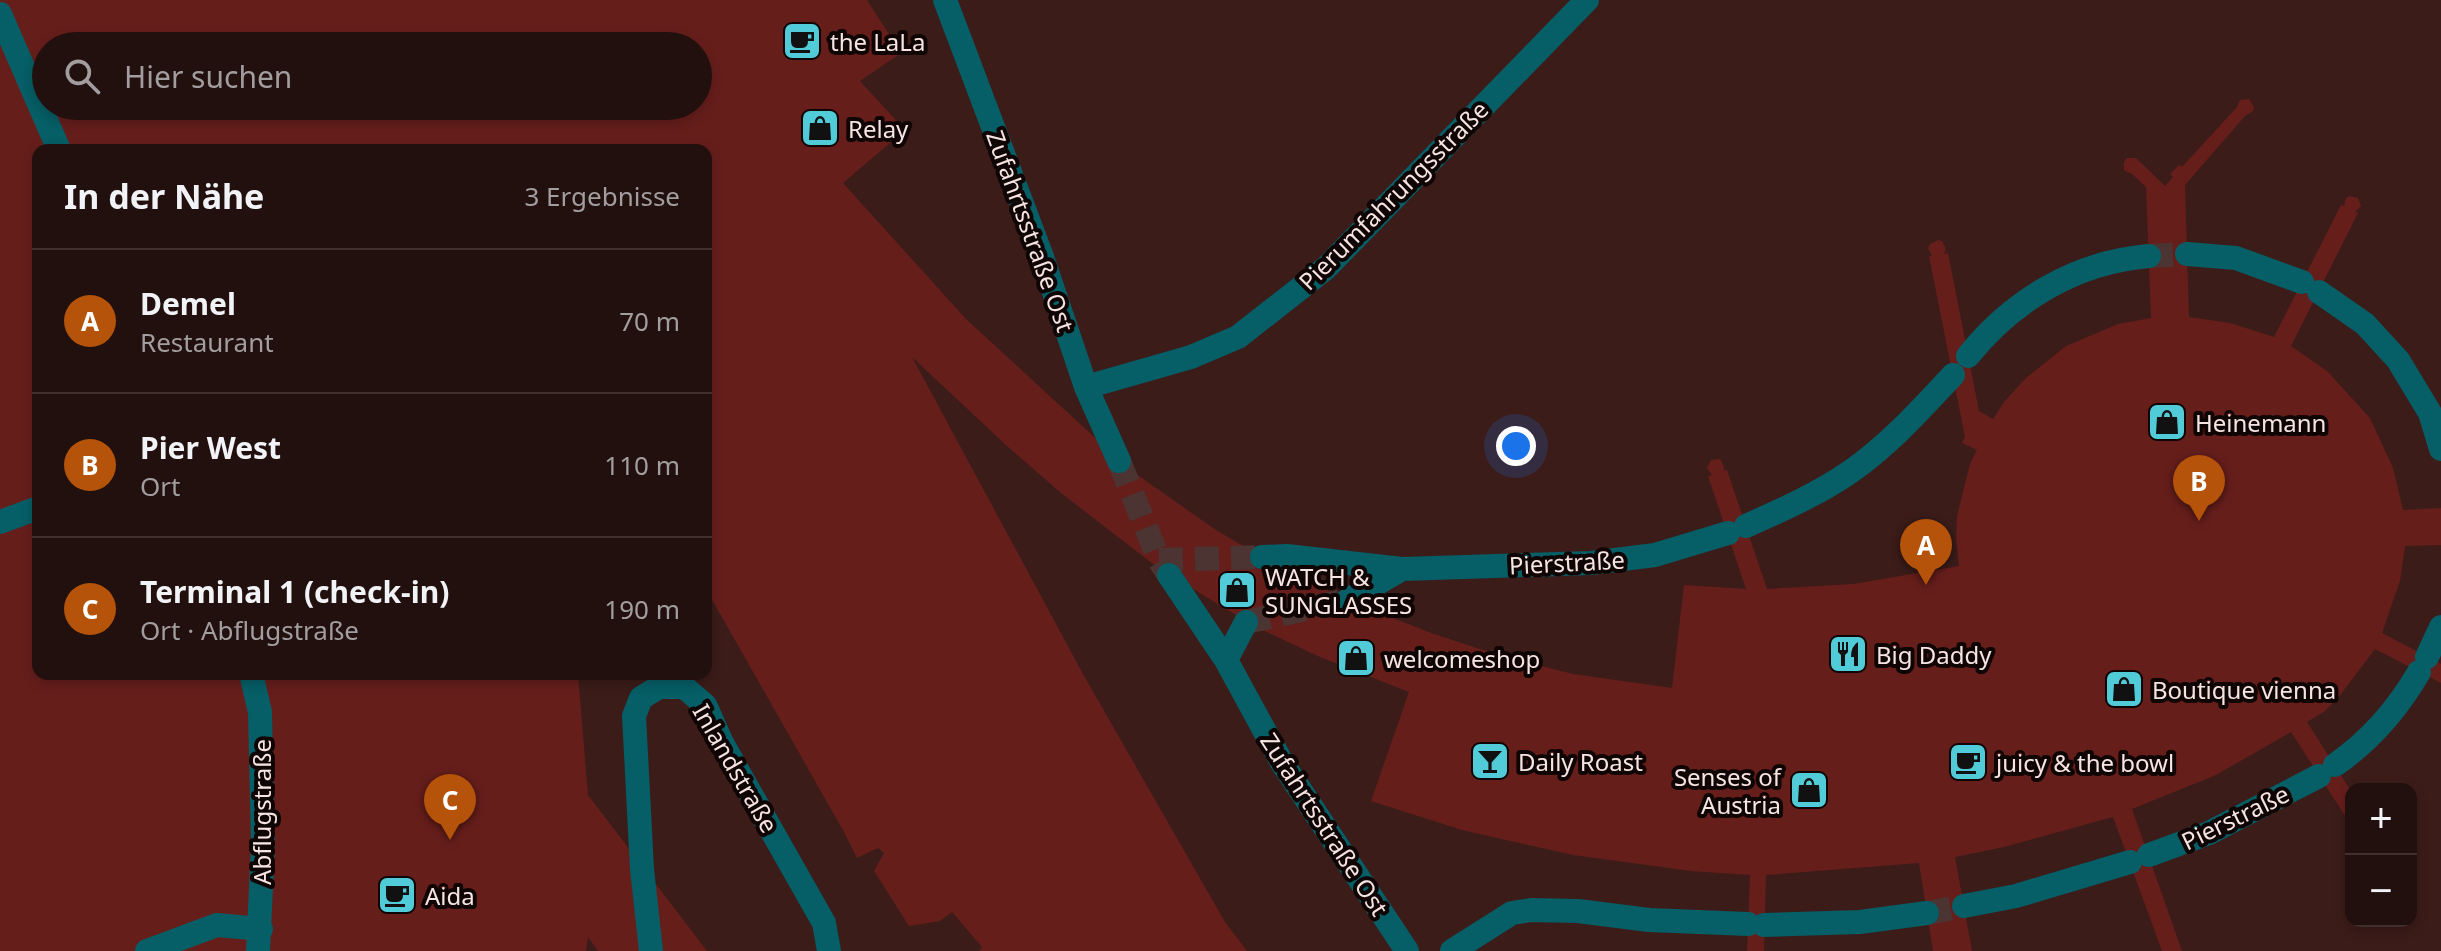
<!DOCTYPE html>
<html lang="de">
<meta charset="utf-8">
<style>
:root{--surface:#22100e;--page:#2a1917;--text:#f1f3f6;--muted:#a29d9e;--line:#3f302e;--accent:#b45309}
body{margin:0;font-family:"Noto Sans",sans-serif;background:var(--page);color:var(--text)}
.controls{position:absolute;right:24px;bottom:24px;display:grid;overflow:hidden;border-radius:16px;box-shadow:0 4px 12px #0003}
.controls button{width:72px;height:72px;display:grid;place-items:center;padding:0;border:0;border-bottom:2px solid var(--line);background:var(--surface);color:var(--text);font:40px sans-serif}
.you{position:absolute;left:1516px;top:446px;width:28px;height:28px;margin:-20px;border:6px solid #fff;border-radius:50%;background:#1a73e8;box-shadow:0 0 0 12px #1a73e833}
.badge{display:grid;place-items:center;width:52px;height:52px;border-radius:50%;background:var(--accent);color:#fff;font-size:26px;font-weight:700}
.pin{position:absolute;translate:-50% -66px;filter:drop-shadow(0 2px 4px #0008)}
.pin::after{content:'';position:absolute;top:42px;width:28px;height:24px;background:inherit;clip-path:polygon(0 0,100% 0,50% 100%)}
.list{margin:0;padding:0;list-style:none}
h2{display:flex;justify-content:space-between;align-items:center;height:104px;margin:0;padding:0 32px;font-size:34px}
h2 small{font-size:26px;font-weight:400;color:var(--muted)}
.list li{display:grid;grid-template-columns:52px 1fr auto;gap:24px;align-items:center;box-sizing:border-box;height:144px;padding:0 32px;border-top:2px solid var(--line)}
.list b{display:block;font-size:30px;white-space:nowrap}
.list p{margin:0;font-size:26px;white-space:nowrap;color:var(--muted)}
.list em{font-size:26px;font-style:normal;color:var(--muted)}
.icon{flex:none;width:44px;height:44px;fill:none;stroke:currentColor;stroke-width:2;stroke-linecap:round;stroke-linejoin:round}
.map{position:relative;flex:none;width:2441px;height:951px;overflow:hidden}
.search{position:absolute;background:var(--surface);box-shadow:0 4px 12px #0003;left:32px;top:32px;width:680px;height:88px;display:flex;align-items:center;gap:20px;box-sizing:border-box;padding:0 28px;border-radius:44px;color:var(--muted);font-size:30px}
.panel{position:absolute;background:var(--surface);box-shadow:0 4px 12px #0003;left:32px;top:144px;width:680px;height:536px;border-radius:16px}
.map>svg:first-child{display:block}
.built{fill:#3b1c19;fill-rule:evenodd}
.building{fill:#661e1b;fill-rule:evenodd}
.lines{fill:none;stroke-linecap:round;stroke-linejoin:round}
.minor-tunnel{stroke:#4c3432;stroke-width:24;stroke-dasharray:24 12;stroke-linecap:butt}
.minor{stroke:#065e66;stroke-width:24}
.labels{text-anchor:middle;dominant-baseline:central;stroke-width:8;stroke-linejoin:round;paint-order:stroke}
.poi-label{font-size:24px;fill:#f6e4e2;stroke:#0f0504;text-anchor:start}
.street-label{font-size:24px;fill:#f6e4e2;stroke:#0f0504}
</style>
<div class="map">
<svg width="2441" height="951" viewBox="0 0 2441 951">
<rect width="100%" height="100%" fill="#2e1513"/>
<path class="built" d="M0,0H2441V951H0ZM46,46H698V106H46ZM38,150H706V674H38ZM2351,789H2411V921H2351Z"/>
<path class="building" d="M0,0H867L901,53L860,81L905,130L843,183L966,319L1129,469L1216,530L1293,575L1348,600L1431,633L1495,654L1573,674L1672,688L1684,585L1746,589L1708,476L1712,475L1707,468L1711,460L1720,459L1724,467V471L1727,470L1767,589L1853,584L1959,566L1956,539L1957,516L1970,464L1977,450L1962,443L1965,437L1929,256H1932L1928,248L1930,244L1938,240L1942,241L1946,249L1944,254L1948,253L1979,411L1993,419L2004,402L2026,378L2066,346L2118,324L2151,318L2146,187L2132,174L2124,170V162L2127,158H2136L2165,186L2173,177L2170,174L2179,165L2182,167L2237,107L2240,100L2249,99L2254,107L2253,111L2245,116L2185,185L2189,317L2230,323L2274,337L2341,205L2344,206L2346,198L2350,196L2358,198L2361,206L2355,212L2358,213L2291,346L2327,371L2370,418L2393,468L2403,510L2441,508V545L2405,546L2400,581L2382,633L2441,664V683L2375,649L2341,694L2325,711L2307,722L2351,791V825L2291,732L2216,775L2132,809L2182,951H2162L2113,817L2004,847L1955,857L1972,951H1933L1919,863L1766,875L1764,951H1747L1750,875L1691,871L1573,855L1462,830L1371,801L1409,692L1320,657L1254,626L1157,567L1061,493L1007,446L912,357L1083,674L1225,922L1247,951H979L982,947L952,912L940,921L909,926L874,871L884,853L878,848L857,858L844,832L706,589V150H38V674H578L588,795L707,951H598L588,937L586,951H0ZM46,46H698V106H46Z"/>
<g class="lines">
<path class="minor-tunnel" d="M2149,256L2187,254
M1119,461L1159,560L1169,575
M1159,560L1262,557
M1246,622L1348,600
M1927,913L1964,906"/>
<path class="minor" d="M945,0L1041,254L1086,387L1119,461
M0,14L59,150
M2187,254L2236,258L2302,282
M2319,292L2365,324L2398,360L2430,413L2441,449
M1968,356C2013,300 2076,262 2149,256
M1086,387L1191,357L1238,337L1326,268L1587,0
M0,522L38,508
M1746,526C1782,510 1818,494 1850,472C1889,445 1921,409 1953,375
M1262,557L1287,556L1402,569L1591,563L1655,555L1728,533
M1169,575L1226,660L1281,761L1407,951
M1348,600L1402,569
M2427,657L2441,627
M1226,660L1246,622
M251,674L260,712L263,845L258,951
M2335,765C2371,740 2397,710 2419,672
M2149,855L2209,833L2319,776
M1964,906L2016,896L2130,862
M1764,925L1860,922L1927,913
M147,951L217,925L261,929
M651,951L642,869L634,716L641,698L659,687H684L705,705L722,743L824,923L829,951
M1452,951L1512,913L1531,910L1578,911L1649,920L1748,924"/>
</g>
<defs>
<symbol id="cafe-square" viewBox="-11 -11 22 22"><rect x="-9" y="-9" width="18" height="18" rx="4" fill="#52cbd8" stroke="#0f0504"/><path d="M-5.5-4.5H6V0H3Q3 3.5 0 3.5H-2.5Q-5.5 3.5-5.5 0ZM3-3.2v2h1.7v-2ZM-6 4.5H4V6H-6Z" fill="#111"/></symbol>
<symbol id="shop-square" viewBox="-11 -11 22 22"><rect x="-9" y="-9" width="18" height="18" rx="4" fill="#52cbd8" stroke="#0f0504"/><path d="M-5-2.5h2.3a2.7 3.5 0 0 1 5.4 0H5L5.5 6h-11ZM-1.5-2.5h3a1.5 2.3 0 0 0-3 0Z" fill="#111"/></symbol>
<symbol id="restaurant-square" viewBox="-11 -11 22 22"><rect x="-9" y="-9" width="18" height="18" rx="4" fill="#52cbd8" stroke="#0f0504"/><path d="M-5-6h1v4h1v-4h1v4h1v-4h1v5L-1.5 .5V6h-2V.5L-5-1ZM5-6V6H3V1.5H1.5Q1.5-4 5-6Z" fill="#111"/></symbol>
<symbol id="bar-square" viewBox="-11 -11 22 22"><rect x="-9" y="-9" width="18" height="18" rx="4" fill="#52cbd8" stroke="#0f0504"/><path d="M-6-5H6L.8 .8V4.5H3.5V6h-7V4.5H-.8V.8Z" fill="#111"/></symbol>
</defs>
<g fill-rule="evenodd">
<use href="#cafe-square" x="780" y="19" width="44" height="44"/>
<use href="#shop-square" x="798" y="106" width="44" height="44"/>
<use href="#shop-square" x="2145" y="400" width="44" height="44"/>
<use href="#shop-square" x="1215" y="568" width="44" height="44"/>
<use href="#restaurant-square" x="1826" y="632" width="44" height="44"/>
<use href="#shop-square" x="1334" y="636" width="44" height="44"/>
<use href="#shop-square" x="2102" y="667" width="44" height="44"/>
<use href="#bar-square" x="1468" y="739" width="44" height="44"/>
<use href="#cafe-square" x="1946" y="740" width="44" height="44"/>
<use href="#shop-square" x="1787" y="768" width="44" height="44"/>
<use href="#cafe-square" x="375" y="873" width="44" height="44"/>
</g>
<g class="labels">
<g class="poi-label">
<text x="830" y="41">the LaLa</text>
<text x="848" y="128">Relay</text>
<text x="2195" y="422">Heinemann</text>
<text x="1265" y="576">WATCH &amp;<tspan x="1265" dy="28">SUNGLASSES</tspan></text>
<text x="1876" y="654">Big Daddy</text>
<text x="1384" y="658">welcomeshop</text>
<text x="2152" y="689">Boutique vienna</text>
<text x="1518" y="761">Daily Roast</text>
<text x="1996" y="762">juicy &amp; the bowl</text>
<text x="1781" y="776" text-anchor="end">Senses of<tspan x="1781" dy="28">Austria</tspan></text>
<text x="425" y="895">Aida</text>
</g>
<g class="street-label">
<text transform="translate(1393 195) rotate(-45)">Pierumfahrungsstraße</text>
<text transform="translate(1031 231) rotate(70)">Zufahrtsstraße Ost</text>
<text transform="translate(1567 562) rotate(-3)">Pierstraße</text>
<text transform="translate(736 768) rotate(60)">Inlandstraße</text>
<text transform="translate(261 812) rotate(-90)">Abflugstraße</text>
<text transform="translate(2235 817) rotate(-26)">Pierstraße</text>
<text transform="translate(1325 824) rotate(57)">Zufahrtsstraße Ost</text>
</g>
</g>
</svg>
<div class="controls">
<button>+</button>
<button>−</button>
</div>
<div class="you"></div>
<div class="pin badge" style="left:1926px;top:585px">A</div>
<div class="pin badge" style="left:2199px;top:521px">B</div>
<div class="pin badge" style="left:450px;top:840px">C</div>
<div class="search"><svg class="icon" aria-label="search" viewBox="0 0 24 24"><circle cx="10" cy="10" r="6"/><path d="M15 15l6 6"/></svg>Hier suchen</div>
<section class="panel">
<h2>In der Nähe<small>3 Ergebnisse</small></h2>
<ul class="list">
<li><span class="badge">A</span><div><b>Demel</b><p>Restaurant</p></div><em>70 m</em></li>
<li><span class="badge">B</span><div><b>Pier West</b><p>Ort</p></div><em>110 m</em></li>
<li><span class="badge">C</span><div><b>Terminal 1 (check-in)</b><p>Ort · Abflugstraße</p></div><em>190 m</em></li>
</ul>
</section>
</div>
